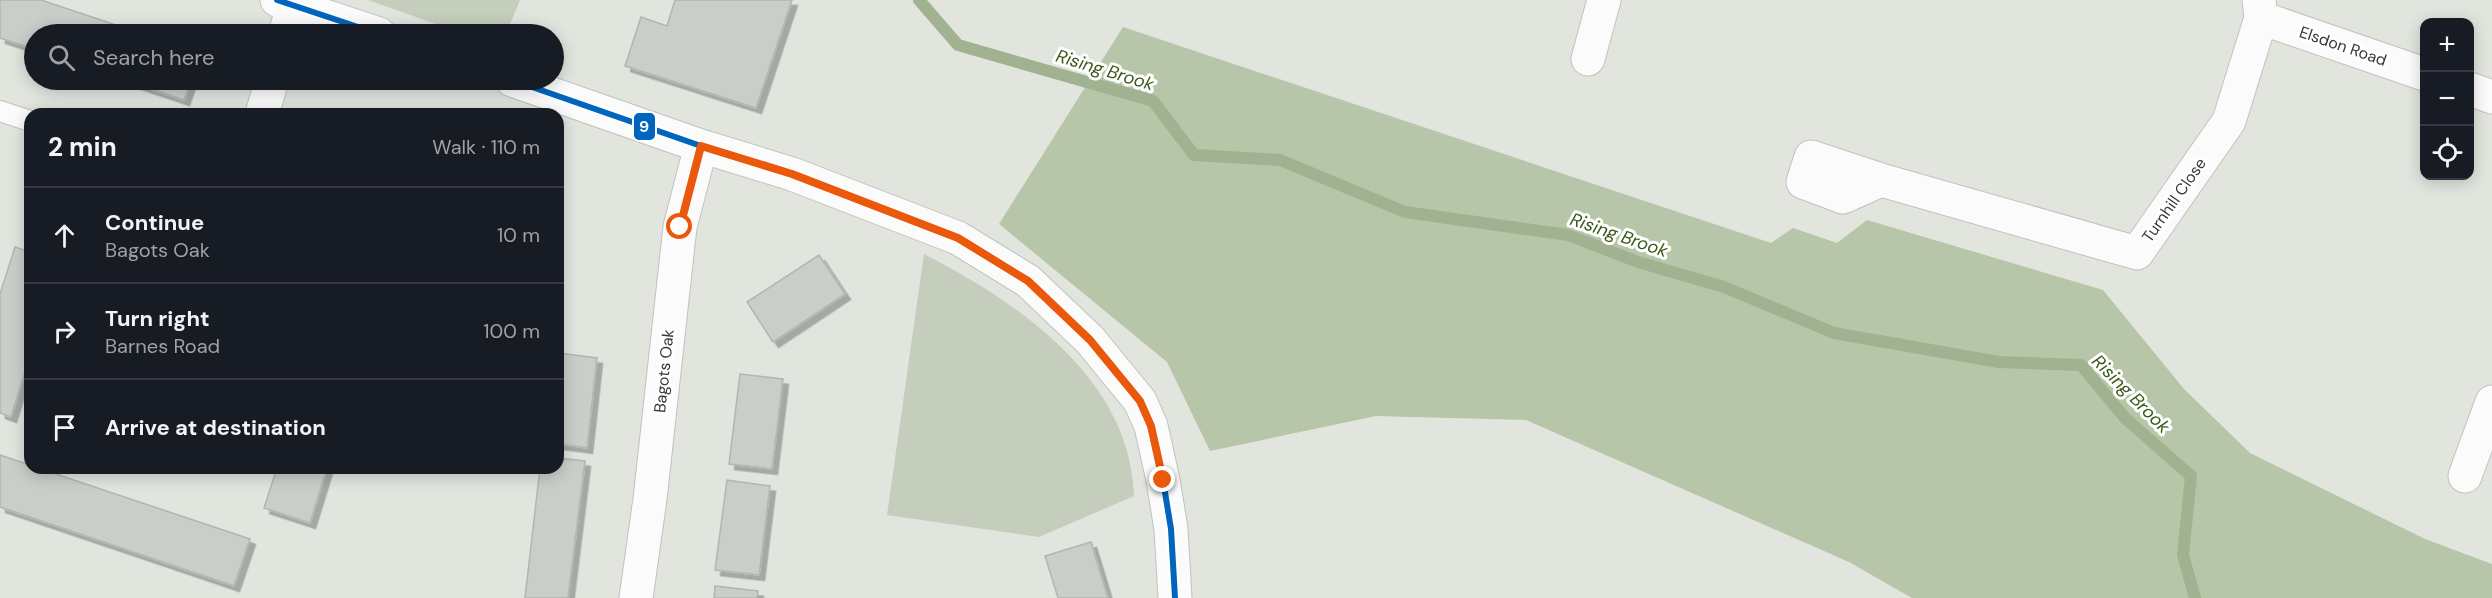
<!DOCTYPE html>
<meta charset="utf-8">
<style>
:root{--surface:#171b24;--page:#242831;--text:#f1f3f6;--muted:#9ea1a6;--line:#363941}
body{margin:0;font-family:"DM Sans",sans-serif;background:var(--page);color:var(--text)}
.controls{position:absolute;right:18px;top:18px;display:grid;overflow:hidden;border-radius:12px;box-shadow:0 3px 15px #0003}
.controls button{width:54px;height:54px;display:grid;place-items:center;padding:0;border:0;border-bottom:2px solid var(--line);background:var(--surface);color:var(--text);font:30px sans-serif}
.stop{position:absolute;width:18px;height:18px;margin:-14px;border:4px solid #ea580c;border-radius:50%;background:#fff}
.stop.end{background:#ea580c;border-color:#fff;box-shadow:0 2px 6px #0008}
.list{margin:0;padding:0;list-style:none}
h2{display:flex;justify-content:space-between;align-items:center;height:78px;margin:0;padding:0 24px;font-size:26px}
h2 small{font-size:20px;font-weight:400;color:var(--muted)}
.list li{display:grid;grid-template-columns:39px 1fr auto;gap:18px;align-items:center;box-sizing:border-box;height:96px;padding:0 24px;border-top:2px solid var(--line)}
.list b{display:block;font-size:22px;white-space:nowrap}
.list p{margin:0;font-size:20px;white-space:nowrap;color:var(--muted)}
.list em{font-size:20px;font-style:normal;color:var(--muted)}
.icon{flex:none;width:33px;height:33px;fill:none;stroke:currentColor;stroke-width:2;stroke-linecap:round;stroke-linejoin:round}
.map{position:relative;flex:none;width:2492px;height:598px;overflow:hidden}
.search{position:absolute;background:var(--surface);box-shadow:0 3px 15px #0003;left:24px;top:24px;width:540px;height:66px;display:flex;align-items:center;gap:15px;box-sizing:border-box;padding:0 21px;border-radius:33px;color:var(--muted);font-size:22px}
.panel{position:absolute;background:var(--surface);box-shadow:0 3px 15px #0003;left:24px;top:108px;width:540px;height:366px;border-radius:18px}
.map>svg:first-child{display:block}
.green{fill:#c5cebc}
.forest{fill:#b7c5a9}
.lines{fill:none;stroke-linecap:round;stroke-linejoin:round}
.stream{stroke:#a1b291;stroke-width:12}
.building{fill:#cbcec8;stroke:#b2b5b0;stroke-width:1.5;filter:url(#shadow)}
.service-casing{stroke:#c0c3bd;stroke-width:22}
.minor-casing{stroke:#c0c3bd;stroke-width:35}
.service{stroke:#fafbfa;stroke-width:20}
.minor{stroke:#fafbfa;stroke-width:33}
.bus-1-casing{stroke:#fff;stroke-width:10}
.bus-1{stroke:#0065bd;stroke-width:6}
.route{stroke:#ea580c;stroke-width:8}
.labels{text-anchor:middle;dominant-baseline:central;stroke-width:6;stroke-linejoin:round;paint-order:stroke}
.street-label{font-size:16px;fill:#363934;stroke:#fff}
.water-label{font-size:18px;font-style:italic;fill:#3b5716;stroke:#fff}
.line-badge{stroke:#fff;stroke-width:2}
.badge-label{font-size:16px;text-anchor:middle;font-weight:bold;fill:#fff}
</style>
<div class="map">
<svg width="2492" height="598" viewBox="0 0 2492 598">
<defs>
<filter id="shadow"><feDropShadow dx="5.5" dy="5.5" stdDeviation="0" flood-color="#0004"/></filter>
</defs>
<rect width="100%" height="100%" fill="#e1e5de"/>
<path class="green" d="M368,0H520L506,34H464Z
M924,254C1018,302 1131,379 1134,496L1039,537L887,515Z"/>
<path class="forest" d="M1123,27L1771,243L1793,228L1837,243L1867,220L2103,290L2184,389L2250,453L2425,539L2492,564V598H1912L1849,562L1526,420L1376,416L1210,451L1167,362L999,224Z"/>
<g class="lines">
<path class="stream" d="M919,0L958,45L1153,101L1194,155L1280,160L1405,212L1568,235L1638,262L1724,287L1834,333L1999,362L2081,365L2125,418L2191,476L2183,555L2195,598"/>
</g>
<path class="building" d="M0,0H41L143,34H34V49L0,38Z
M675,0H792L756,108L625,66L641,17L667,26Z
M124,80H191L184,100Z
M15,247L30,252V356L11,417L0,413V294Z
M819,255L845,294L773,342L747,302Z
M558,353L597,358L587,448L558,444Z
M740,374L783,379L772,469L729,464Z
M0,455L30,465V468H38L250,539L234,586L0,507Z
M558,458L585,461L568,598H525L540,468H558Z
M277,468H327L310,523L264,508Z
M727,480L770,486L759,575L715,570Z
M1091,542L1108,598H1058L1045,556Z
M715,586L758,591L757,598H714Z"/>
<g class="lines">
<defs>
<path id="service" d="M0,111L30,121"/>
<path id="minor" d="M277,0L379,34
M2261,18L2424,74
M285,34L293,6
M1588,59L1604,0
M512,80L701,146L792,174L958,238L1028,281L1090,340L1140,401L1151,426L1163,480L1171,529L1175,598
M2470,89L2492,97
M262,114L272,80
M1881,180L1843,197L1803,182L1811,157L1881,180L2137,253L2229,121L2261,18L2259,0
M2465,476L2492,402
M636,598L650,499L680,227L701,146"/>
</defs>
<use href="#service" class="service-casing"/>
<use href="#minor" class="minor-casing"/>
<use href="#service" class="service"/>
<use href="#minor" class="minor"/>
<defs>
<path id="bus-1" d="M277,0L379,34
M512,80L701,146L792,174L958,238L1028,281L1090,340L1140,401L1151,426L1163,480L1171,529L1175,598"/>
</defs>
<use href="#bus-1" class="bus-1-casing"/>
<use href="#bus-1" class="bus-1"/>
</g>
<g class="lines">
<path class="route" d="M680,227L701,146L792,174L958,238L1028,281L1090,340L1140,401L1151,426L1163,480"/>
</g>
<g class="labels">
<g class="street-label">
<text transform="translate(2343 46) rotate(19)">Elsdon Road</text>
<text transform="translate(2174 200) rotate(-55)">Turnhill Close</text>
<text transform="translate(664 371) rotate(-84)">Bagots Oak</text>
</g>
<g class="water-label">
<text transform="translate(1105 70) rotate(17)">Rising Brook</text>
<text transform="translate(1619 235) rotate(19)">Rising Brook</text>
<text transform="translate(2131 394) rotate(45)">Rising Brook</text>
</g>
</g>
<rect class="line-badge" x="633" y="112" width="23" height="29" rx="6" fill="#0065bd"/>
<g class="badge-label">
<text x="644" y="132">9</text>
</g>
</svg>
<div class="controls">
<button>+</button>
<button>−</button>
<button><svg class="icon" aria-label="locate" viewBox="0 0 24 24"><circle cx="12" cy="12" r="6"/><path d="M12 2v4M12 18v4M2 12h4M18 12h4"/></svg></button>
</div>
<div class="stop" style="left:680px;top:227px"></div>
<div class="stop end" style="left:1163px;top:480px"></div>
<div class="search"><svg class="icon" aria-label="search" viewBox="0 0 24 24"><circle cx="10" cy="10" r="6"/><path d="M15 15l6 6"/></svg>Search here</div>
<section class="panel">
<h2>2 min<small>Walk · 110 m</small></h2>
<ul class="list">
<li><svg class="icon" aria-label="ahead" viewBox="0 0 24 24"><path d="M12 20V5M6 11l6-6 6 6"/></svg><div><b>Continue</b><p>Bagots Oak</p></div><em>10 m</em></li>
<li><svg class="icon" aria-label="right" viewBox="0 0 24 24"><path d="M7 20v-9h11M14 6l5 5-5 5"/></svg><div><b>Turn right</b><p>Barnes Road</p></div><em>100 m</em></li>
<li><svg class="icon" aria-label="arrive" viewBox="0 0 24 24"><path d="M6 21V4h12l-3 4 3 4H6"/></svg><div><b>Arrive at destination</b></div></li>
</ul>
</section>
</div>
